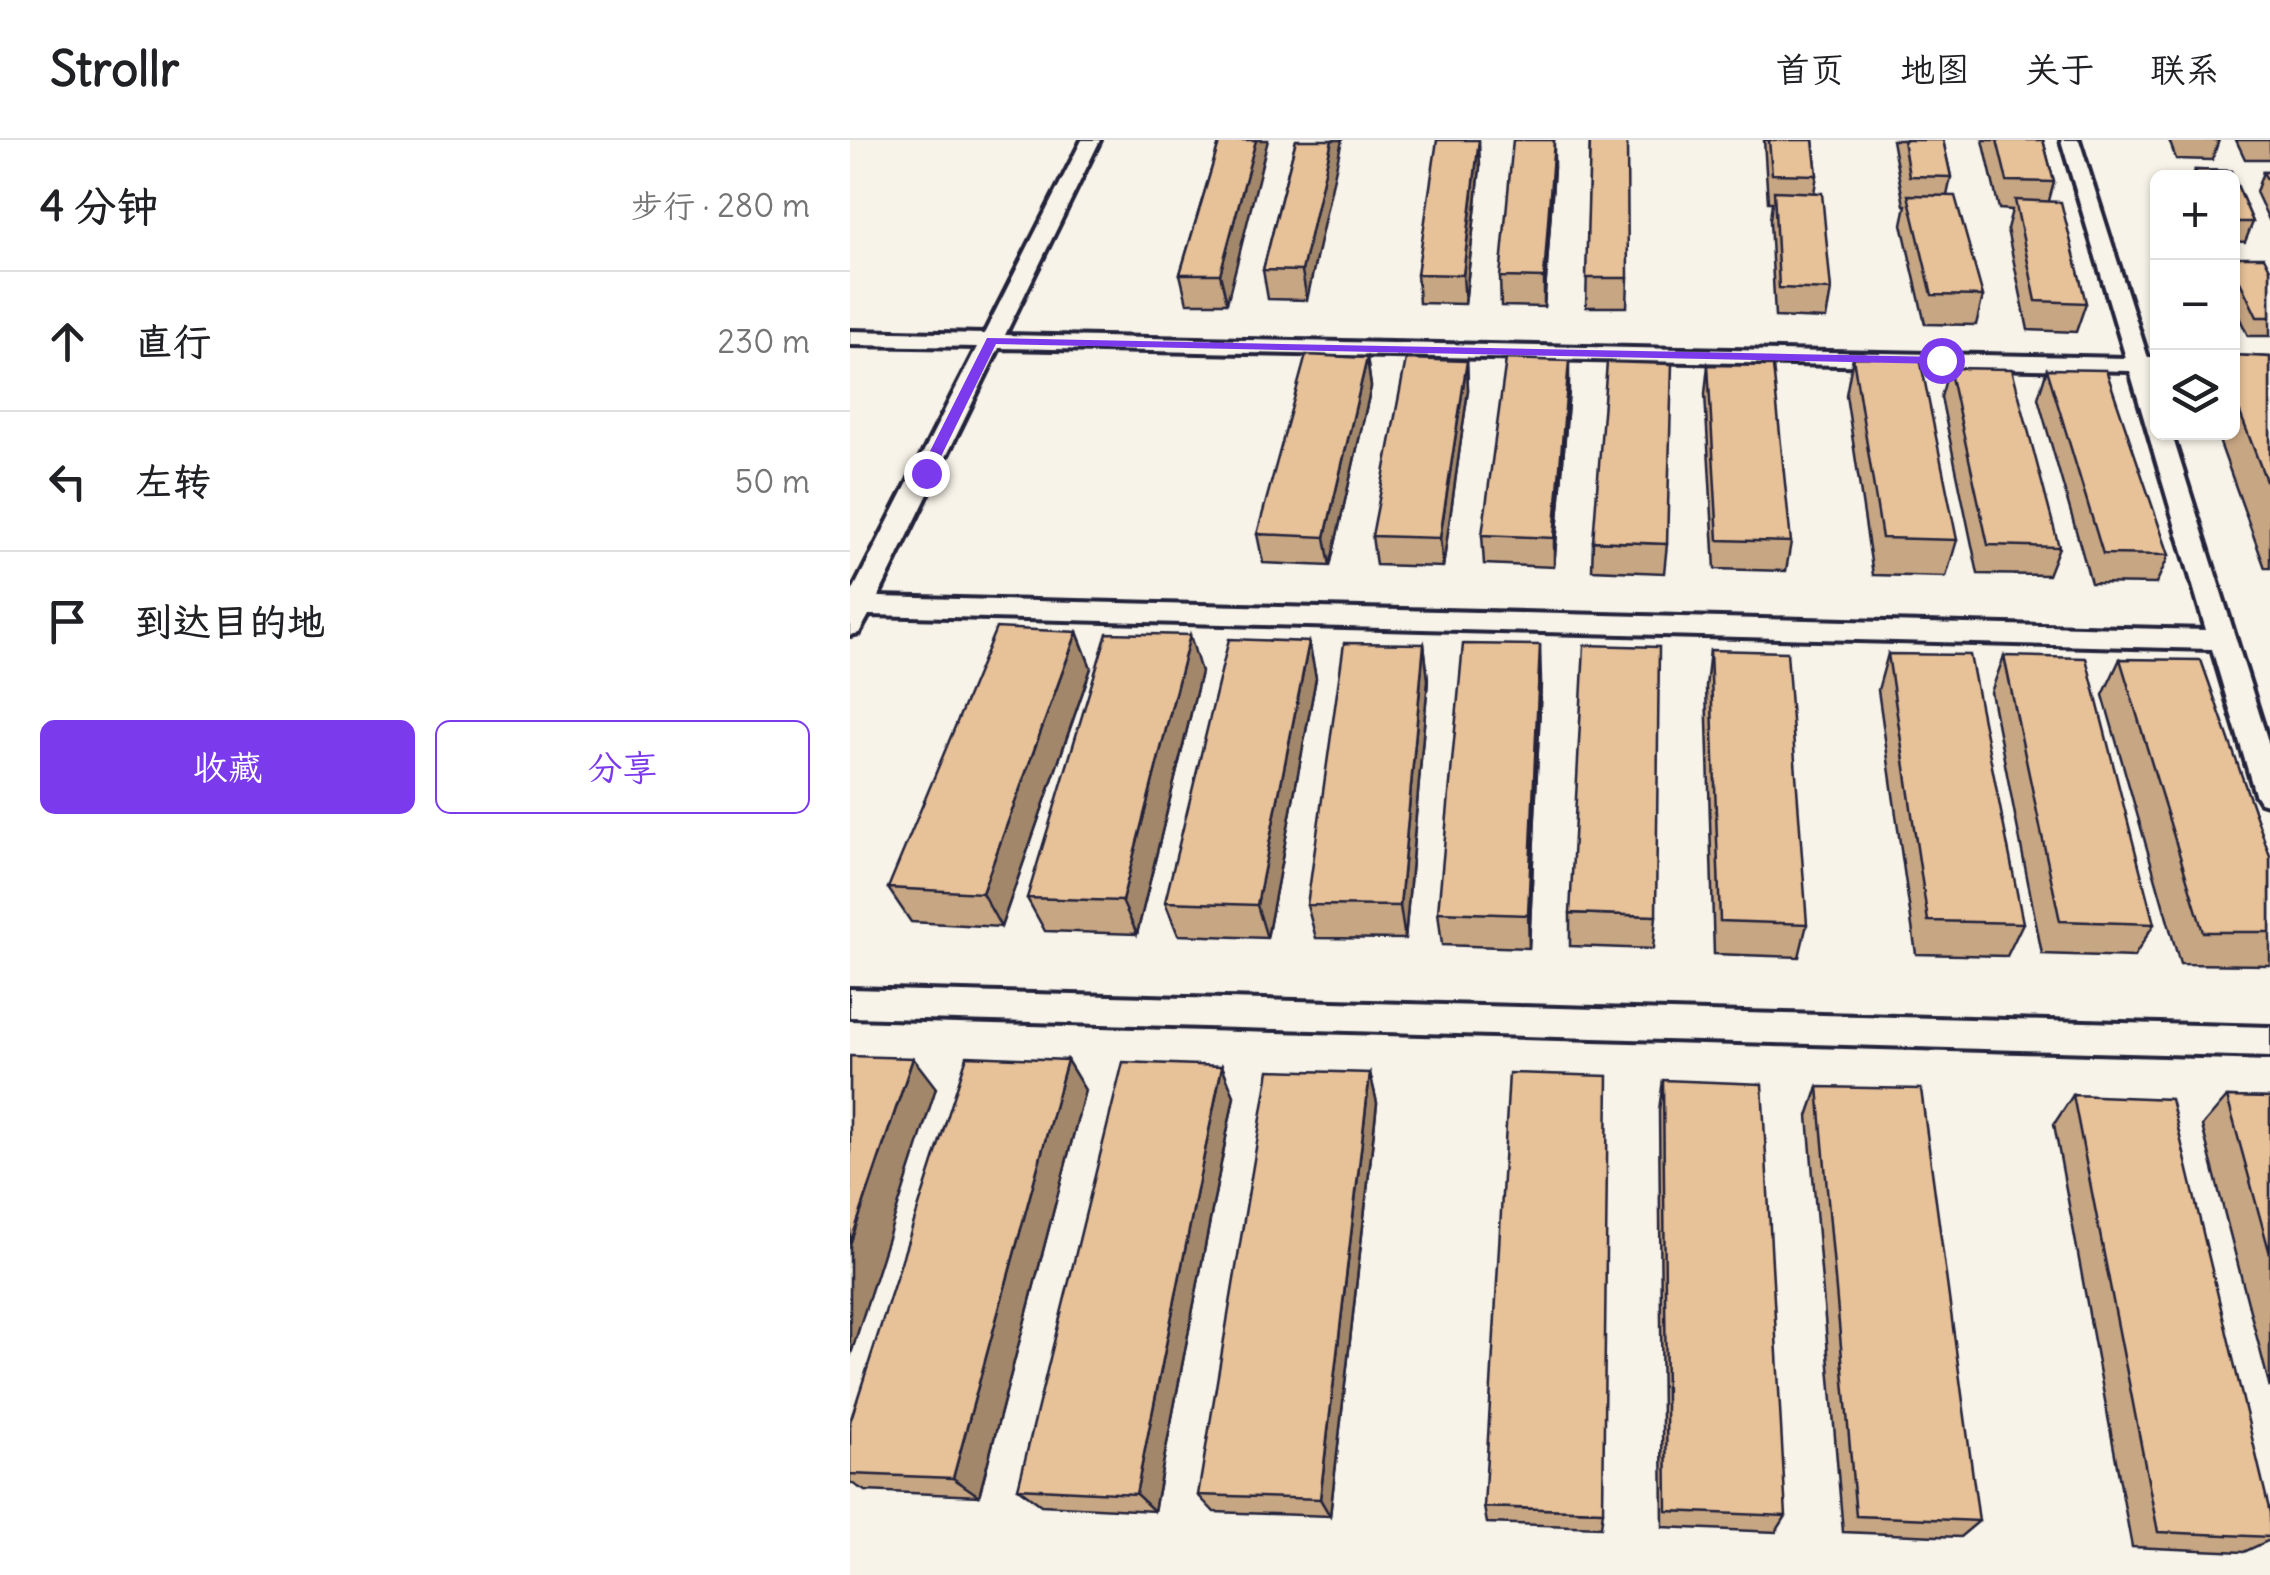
<!DOCTYPE html>
<html lang="zh">
<meta charset="utf-8">
<style>
:root{--surface:#fff;--page:#f6f6f6;--text:#202124;--muted:#757577;--line:#e0e0e0;--accent:#7c3aed}
body{margin:0;font-family:Delius,"LXGW WenKai TC",sans-serif;background:var(--page);color:var(--text)}
.controls{position:absolute;right:30px;top:30px;display:grid;overflow:hidden;border-radius:15px;box-shadow:0 2px 8px #0004}
.controls button{width:90px;height:90px;display:grid;place-items:center;padding:0;border:0;border-bottom:2px solid var(--line);background:var(--surface);color:var(--text);font:50px sans-serif}
.stop{position:absolute;width:30px;height:30px;margin:-22px;border:8px solid #7c3aed;border-radius:50%;background:#fff}
.stop.end{background:#7c3aed;border-color:#fff;box-shadow:0 2px 10px #0008}
.list{margin:0;padding:0;list-style:none}
h2{display:flex;justify-content:space-between;align-items:center;height:130px;margin:0;padding:0 40px;font-size:42px}
h2 small{font-size:32px;font-weight:400;color:var(--muted)}
.list li{display:grid;grid-template-columns:65px 1fr auto;gap:30px;align-items:center;box-sizing:border-box;height:140px;padding:0 40px;border-top:2px solid var(--line)}
.list b{display:block;font-size:38px;white-space:nowrap}
.list em{font-size:32px;font-style:normal;color:var(--muted)}
.actions{display:flex;gap:20px;padding:30px 40px}
.actions a{flex:1;padding:22px 0;border:2px solid var(--accent);border-radius:15px;text-align:center;font-size:35px;color:var(--accent)}
.actions .main{background:var(--accent);color:#fff}
.icon{flex:none;width:55px;height:55px;fill:none;stroke:currentColor;stroke-width:2;stroke-linecap:round;stroke-linejoin:round}
.map{position:relative;flex:none;width:1420px;height:1435px;overflow:hidden}
header{display:flex;align-items:center;gap:60px;box-sizing:border-box;height:140px;padding:0 50px;background:var(--surface);border-bottom:2px solid var(--line)}
header strong{font-size:48px}
nav{display:flex;gap:55px;margin-inline-start:auto;font-size:35px}
main{display:flex}
aside{flex:1;background:var(--surface)}
.map>svg:first-child{display:block}
.lines{fill:none;stroke-linecap:round;stroke-linejoin:round}
.minor-casing{stroke:#22223b;stroke-width:8}
.minor{fill:#f7f3e8;fill-rule:evenodd}
.wall{fill:#c7a683;stroke:#22223b;stroke-width:2.5}
.shaded-wall{fill:#a2876a;stroke:#22223b;stroke-width:2.5}
.building{fill:#e7c198;stroke:#22223b;stroke-width:2.5}
.route{fill:#7c3aed}
</style>
<header>
<strong>Strollr</strong>
<nav><a>首页</a><a>地图</a><a>关于</a><a>联系</a></nav>
</header>
<main>
<aside>
<h2>4 分钟<small>步行 · 280 m</small></h2>
<ul class="list">
<li><svg class="icon" aria-label="ahead" viewBox="0 0 24 24"><path d="M12 20V5M6 11l6-6 6 6"/></svg><div><b>直行</b></div><em>230 m</em></li>
<li><svg class="icon" aria-label="left" viewBox="0 0 24 24"><path d="M17 20v-9H6M10 6l-5 5 5 5"/></svg><div><b>左转</b></div><em>50 m</em></li>
<li><svg class="icon" aria-label="arrive" viewBox="0 0 24 24"><path d="M6 21V4h12l-3 4 3 4H6"/></svg><div><b>到达目的地</b></div></li>
</ul>
<div class="actions"><a class="main">收藏</a><a>分享</a></div>
</aside>
<div class="map">
<svg width="1420" height="1435" viewBox="0 0 1420 1435">
<rect width="100%" height="100%" fill="#f7f3e8"/>
<filter id="ink" filterUnits="userSpaceOnUse"><feTurbulence type="fractalNoise" baseFrequency=".01" numOctaves="2"/><feDisplacementMap in="SourceGraphic" scale="20" xChannelSelector="R" yChannelSelector="G"/><feConvolveMatrix kernelMatrix="1 2 1 2 8 2 1 2 1" color-interpolation-filters="sRGB"/></filter>
<g filter="url(#ink)">
<g class="lines">
<defs>
<path id="minor" d="M232,0H250L155,195L1276,218L1211,0H1229L1298,218H1308V232H1302L1308,248V292H1321L1420,608V665L1410,662L1405,654L1362,509L19,475L9,493L0,495V456L127,207L0,205V191L134,194ZM149,208L1280,231L1356,490L28,457Z
M0,849L1420,887V917L0,877Z"/>
</defs>
<use href="#minor" class="minor-casing"/>
<use href="#minor" class="minor"/>
</g>
<path class="wall" d="M370,0L377,163H337L330,134Z
M446,0L457,160L418,159L413,130Z
M740,0L778,138L777,167H736Z
M914,0H963L967,35L964,53L981,150L976,179L925,177L920,80L922,62H918Z
M1042,0H1093L1101,37L1097,56L1133,156L1126,185L1075,184L1052,84L1056,65H1054Z
M1133,0H1193L1204,42L1199,61L1236,163L1226,192L1178,190L1157,89L1162,70L1149,69Z
M1319,0H1369L1362,20L1326,19Z
M1386,0H1420V19H1395Z
M630,27L615,164L569,163L567,134Z
M704,27L694,167L651,166L650,137Z
M1345,30L1381,31L1403,82L1395,102L1382,101V38H1342Z
M1413,32H1420V82L1406,52Z
M1382,117L1420,129V196H1398L1382,162Z
M1382,215L1420,217V428H1415L1366,292H1382Z
M1003,217L1107,400L1096,437L1023,435L996,255Z
M517,218L521,247L480,426L413,423L407,394Z
M617,221L618,250L593,427L526,425L522,396Z
M858,225L941,402L936,431L865,429L855,254Z
M1099,228L1209,407L1198,435L1128,434L1091,257Z
M1197,229L1319,415L1306,444L1241,443L1188,258Z
M719,250L704,427L634,424L632,395Z
M743,401L817,404L814,433L742,430Z
M227,492L241,528L151,787L61,782L38,748Z
M459,502L466,538L417,798L328,795L315,762Z
M574,504L578,540L555,799L466,798L457,765Z
M860,510L957,784L949,817L864,814L856,547Z
M1038,514L1173,783L1157,816L1066,814L1028,550Z
M1154,516L1304,784L1284,817L1192,814L1141,552Z
M1270,519L1420,716V825L1330,824L1253,555Z
M351,532L287,794L195,791L177,758Z
M691,542L679,808L592,805L588,772Z
M720,773L806,776L803,809L720,806Z
M372,926L384,956L304,1371L191,1365L168,1348Z
M520,933L527,963L480,1376L364,1372L348,1355Z
M813,940L936,1376L926,1392L813,1387L809,970Z
M968,947L1129,1381L1110,1397L993,1392L958,976Z
M235,950L129,1356L15,1351L0,1342V1282Z
M1223,955L1420,1373V1400L1394,1412L1282,1407L1204,984Z
M1377,957L1420,958V1248L1352,986Z
M634,1367L753,1371L751,1387L637,1383Z"/>
<path class="shaded-wall" d="M406,0H418L377,163L370,134Z
M482,0H492L457,160L452,131Z
M629,0L630,27L615,164L613,135Z
M704,0V27L694,167V138Z
M517,218L521,247L480,426L475,397Z
M617,221L618,250L593,427L590,398Z
M719,221V250L704,427V398Z
M227,492L241,528L151,787L132,753Z
M340,495L351,532L287,794L272,761Z
M459,502L466,538L417,798L407,765Z
M574,504L578,540L555,799L550,766Z
M690,505L691,542L679,808L678,775Z
M63,918L86,948L0,1217V1104Z
M217,920L235,950L129,1356L103,1338Z
M372,926L384,956L304,1371L286,1354Z
M520,933L527,963L480,1376L470,1359Z"/>
<path class="building" d="M370,0H406L370,134H330Z
M446,0H482L452,131L413,130Z
M587,0H629L613,135L567,134Z
M663,0H704L694,138L650,137Z
M740,0L777,1L778,138H736Z
M919,0H963L967,35L922,34Z
M1053,0H1093L1101,37L1059,36Z
M1147,0H1193L1204,42L1157,41Z
M1345,30L1381,31L1403,82H1382V38H1348Z
M1413,32H1420V45Z
M924,51L972,53L981,150L929,148Z
M1058,55L1105,56L1133,156L1082,155Z
M1165,60L1211,62L1236,163L1186,161Z
M1382,117H1414L1420,129V177H1407L1382,125Z
M456,215L517,218L475,397L407,394Z
M1382,215L1420,217V351L1382,252Z
M1003,217L1070,218L1107,400L1032,398Z
M556,219L617,221L590,398L522,396Z
M656,219L719,221L704,398L632,395Z
M757,222L822,224L817,404L743,401Z
M858,225L923,226L941,402L868,400Z
M1099,228L1162,229L1209,407L1138,405Z
M1197,229L1256,230L1319,415L1253,414Z
M146,488L227,492L132,753L38,748Z
M257,493L340,495L272,761L177,758Z
M379,499L459,502L407,765L315,762Z
M494,503L574,504L550,766L457,765Z
M613,504L690,505L678,775L588,772Z
M734,505L809,507L806,776L720,773Z
M860,510L937,512L957,784L870,781Z
M1038,514L1120,515L1173,783L1078,781Z
M1154,516L1236,518L1304,784L1210,781Z
M1270,519L1351,520L1420,716V792H1353Z
M0,916L63,918L0,1104Z
M117,916L217,920L103,1338L0,1334V1282Z
M273,922L372,926L286,1354L168,1348Z
M419,930L520,933L470,1359L348,1355Z
M659,933L758,936L753,1371L634,1367Z
M813,940L912,944L936,1376L817,1371Z
M968,947L1071,949L1129,1381L1006,1376Z
M1223,955L1321,959L1420,1373V1397L1308,1392Z
M1377,957L1420,958V1114Z"/>
</g>
<path class="route" d="M137,198L1091,217L1097,220L1091,224L146,204L83,333L71,336L69,333Z"/>
</svg>
<div class="controls">
<button>+</button>
<button>−</button>
<button><svg class="icon" aria-label="layers" viewBox="0 0 24 24"><path d="M12 4l9 5-9 5-9-5zM3 14l9 5 9-5"/></svg></button>
</div>
<div class="stop" style="left:1091px;top:220px"></div>
<div class="stop end" style="left:76px;top:333px"></div>
</div>
</main>
